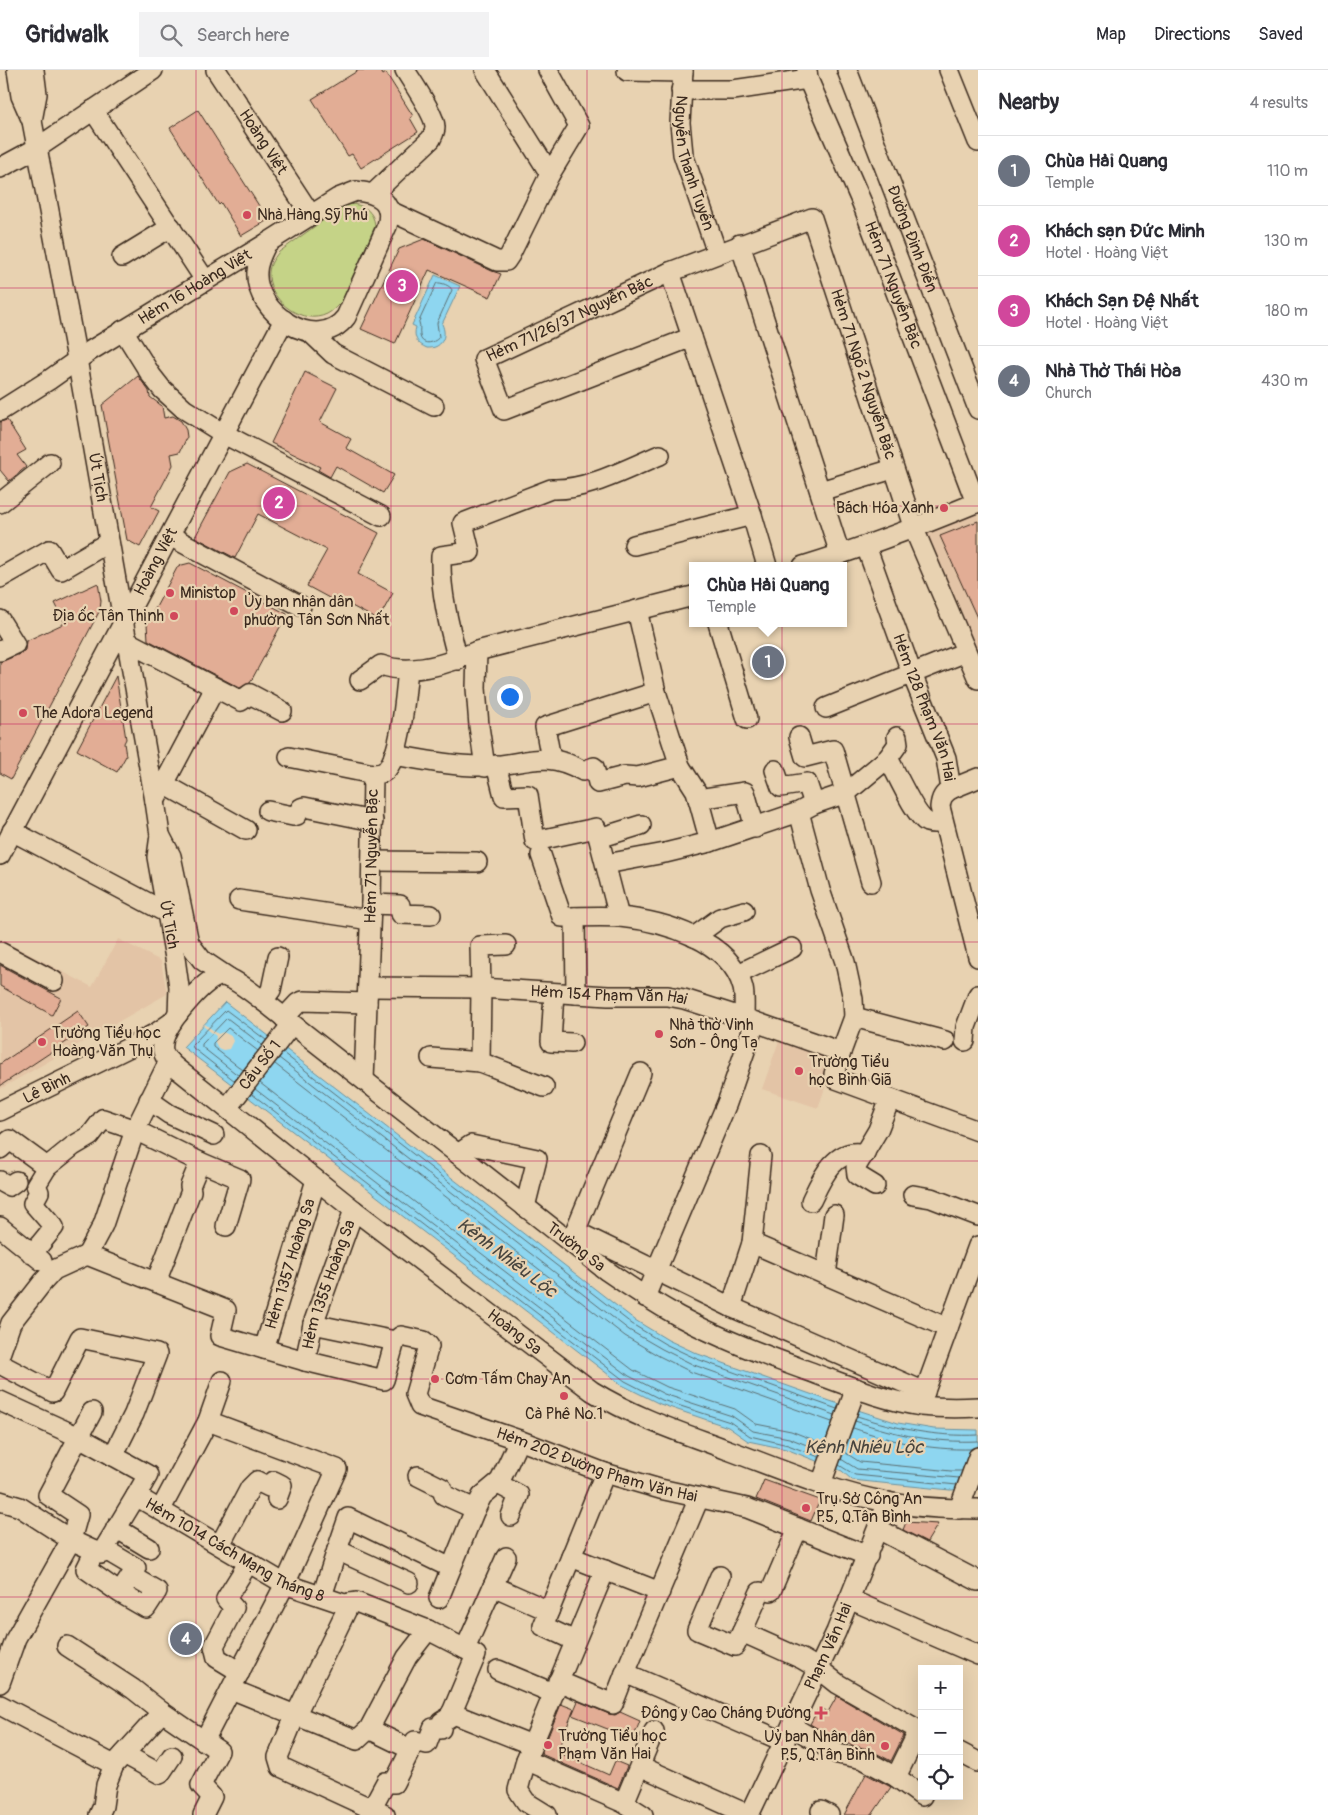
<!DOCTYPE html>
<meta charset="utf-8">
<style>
:root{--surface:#fff;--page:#f2f2f3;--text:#2b2b33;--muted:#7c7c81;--line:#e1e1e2;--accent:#0f766e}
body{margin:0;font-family:Pangolin,sans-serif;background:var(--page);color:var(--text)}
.controls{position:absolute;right:15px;bottom:15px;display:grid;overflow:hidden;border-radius:0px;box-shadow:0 5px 20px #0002}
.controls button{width:45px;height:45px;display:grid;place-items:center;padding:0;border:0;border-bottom:1px solid var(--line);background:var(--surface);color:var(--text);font:25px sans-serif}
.you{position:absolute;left:509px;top:626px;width:18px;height:18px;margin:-12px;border:4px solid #fff;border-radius:50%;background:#1a73e8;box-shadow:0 0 0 8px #1a73e833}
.badge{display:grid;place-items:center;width:32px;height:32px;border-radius:50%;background:var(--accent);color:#fff;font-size:16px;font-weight:700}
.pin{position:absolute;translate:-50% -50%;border:2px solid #fff;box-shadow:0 1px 5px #0006}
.popup{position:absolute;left:689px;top:492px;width:158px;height:65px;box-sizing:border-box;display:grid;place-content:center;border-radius:0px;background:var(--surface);filter:drop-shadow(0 1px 4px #0005);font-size:16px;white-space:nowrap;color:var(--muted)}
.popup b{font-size:19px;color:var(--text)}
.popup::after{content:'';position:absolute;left:50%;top:100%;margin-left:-10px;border:10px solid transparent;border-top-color:var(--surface)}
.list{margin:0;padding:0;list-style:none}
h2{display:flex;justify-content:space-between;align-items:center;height:65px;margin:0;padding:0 20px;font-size:21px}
h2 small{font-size:16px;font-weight:400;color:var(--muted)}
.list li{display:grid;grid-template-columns:32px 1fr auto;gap:15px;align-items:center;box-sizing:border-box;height:70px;padding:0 20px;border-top:1px solid var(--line)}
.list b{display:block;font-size:19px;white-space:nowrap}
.list p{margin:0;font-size:16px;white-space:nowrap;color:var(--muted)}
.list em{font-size:16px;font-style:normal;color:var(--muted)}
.icon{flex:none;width:28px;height:28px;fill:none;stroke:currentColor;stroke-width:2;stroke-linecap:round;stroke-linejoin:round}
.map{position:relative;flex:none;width:978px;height:1745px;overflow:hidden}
header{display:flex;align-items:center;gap:30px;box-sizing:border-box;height:70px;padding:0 25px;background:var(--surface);border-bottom:1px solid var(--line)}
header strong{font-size:24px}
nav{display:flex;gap:28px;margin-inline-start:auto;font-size:18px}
.search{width:350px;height:45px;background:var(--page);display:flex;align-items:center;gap:12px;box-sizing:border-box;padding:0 18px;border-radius:0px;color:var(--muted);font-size:19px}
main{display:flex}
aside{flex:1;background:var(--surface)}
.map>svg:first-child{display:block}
.built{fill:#e3c4a6}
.green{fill:#c5d387;stroke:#807e52}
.water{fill:#8ed6f0;stroke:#6d919c}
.pier{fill:#e8d2b1}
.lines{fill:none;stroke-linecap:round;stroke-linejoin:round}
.shore{stroke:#5c6f72;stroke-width:1}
.building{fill:#e2ad95;stroke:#3b2a1e}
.minor-casing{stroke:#3b2a1e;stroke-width:22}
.minor{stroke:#e8d2b1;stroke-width:19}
.grid{fill:none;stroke:#c2185b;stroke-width:1;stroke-opacity:0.55}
.poi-dot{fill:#d1495b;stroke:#e8d2b1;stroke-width:2}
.labels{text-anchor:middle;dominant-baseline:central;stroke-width:4.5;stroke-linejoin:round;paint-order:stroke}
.street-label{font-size:16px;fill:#3b2a1e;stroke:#e8d2b1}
.poi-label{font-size:16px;fill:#3b2a1e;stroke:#e8d2b1;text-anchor:start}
.water-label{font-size:18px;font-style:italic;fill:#47443e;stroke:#e8d2b1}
</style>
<header>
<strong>Gridwalk</strong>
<div class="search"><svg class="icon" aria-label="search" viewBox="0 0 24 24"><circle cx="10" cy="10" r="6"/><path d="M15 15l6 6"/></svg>Search here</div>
<nav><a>Map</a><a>Directions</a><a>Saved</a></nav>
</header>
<main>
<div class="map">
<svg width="978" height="1745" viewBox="0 0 978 1745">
<rect width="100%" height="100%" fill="#e8d2b1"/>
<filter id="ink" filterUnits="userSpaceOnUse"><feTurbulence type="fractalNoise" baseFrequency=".02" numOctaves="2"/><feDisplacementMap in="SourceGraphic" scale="10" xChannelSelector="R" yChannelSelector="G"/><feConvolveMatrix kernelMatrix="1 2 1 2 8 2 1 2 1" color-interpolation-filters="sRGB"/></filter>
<g filter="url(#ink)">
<path class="built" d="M978,439V582L924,461Z
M0,869L92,917L118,869L161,891L167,924L0,1019Z
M781,965L837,984L818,1038L762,1019Z"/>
<path class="green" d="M349,134C363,134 374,141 375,156L342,231C337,236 333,241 327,244C303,256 271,232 269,207C268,197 273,189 279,182L343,136Z"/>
<path class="water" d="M435,205L460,216L442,254C448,267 441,279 427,278C417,274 413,267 416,257L412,255Z
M225,932L635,1250L668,1270L698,1284L830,1331L898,1353L934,1359L978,1360V1419L950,1420L852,1410L842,1401L786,1379L748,1371L728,1357L660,1334L622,1315L183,977Z"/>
<path class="pier" d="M205,954L218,964L223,962L231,966L233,971L229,979L223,980L218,978L215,972L216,966L203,956Z"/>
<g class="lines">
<path class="shore" d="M437,213C441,212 451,216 452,220L437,253L439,267C434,274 421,276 420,265C419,260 421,257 419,252Z
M283,983L632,1254L665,1274L697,1289L837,1339
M279,988L629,1260L662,1279L694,1295L835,1345
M275,994L625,1266L659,1286L691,1302L832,1352
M243,1000L213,977V973L228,958L258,981
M239,1006L202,977V974L227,948L262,975
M235,1011L193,978L192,975L226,940L266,970
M260,1013L633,1300L667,1317L735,1339L756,1354L791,1361L824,1374
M255,1019L629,1306L664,1324L732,1346L753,1361L789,1368L822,1381
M252,1024L625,1311L662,1330L730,1352L750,1366L788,1375L819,1387
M857,1346C898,1359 935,1367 978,1365
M855,1351C898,1365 933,1373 978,1371
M853,1358C894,1372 928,1380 971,1379
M844,1382L860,1392L951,1401H962
M841,1389L857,1399L959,1408
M839,1395L855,1405L957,1415"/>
</g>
<path class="building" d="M359,0H380L383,5L386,3L413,46L410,48L418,62L361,98L352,84L348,86L312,29Z
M198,40L268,150L241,166L221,133L219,135L170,58Z
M424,169L492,201L501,204L490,227L429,200L395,274L361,259L399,179Z
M305,302L337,318L320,352L351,369L346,378L394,405L383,423L336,396L330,407L318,400L320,397L271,373Z
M138,306L149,321L150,327L162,336L164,348L173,346L181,351L186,360L187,367L180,382L171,384L173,395L151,437L159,441L140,477L127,470L102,335Z
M7,350L26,380L17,385L26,397L9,411L0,400V352Z
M247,394L379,463L358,504L393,523L378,550L333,526L331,529L307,516L327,480L258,444L235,488L195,467L230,402Z
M978,451V550L940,466Z
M190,493L287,544L250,613L240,618L148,570L147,554L178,496Z
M98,513L101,531L100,540L11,709L0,703V592L20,584L25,580L26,571L65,553L55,533Z
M116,606L126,669L124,673L126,686L117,702L77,680Z
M0,895L61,928L52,945L0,916Z
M78,941L89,957L0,1016V994Z
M764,1410L820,1430L811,1451L756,1429Z
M906,1452L938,1454L927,1472L903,1460Z
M837,1626L904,1665L891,1691L868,1679L854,1676L835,1666L834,1668L810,1654L819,1638L828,1642Z
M578,1631L609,1644L615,1645L620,1642L640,1651L633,1669L572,1645Z
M561,1634L574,1639L557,1682L609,1705L615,1691L627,1696L618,1718L541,1684Z
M866,1704L891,1717L872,1745H844Z"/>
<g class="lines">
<defs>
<g id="minor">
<path id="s1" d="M17,0L21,26L32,51L77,289L155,731L160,765L157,787L175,888L179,917L178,944"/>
<path id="s2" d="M216,0L311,145"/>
<path d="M485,0L550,104"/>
<path id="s3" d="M683,0L680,53L683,84L717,183"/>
<path id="s4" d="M807,0L808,9L862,133L976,433"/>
<path id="s5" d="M847,0L978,339"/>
<path d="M949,0L978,72"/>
<path d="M627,1L683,2"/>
<path d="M681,20H733L808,9"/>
<path d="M93,40L205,210"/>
<path d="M32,51L37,24L34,0"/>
<path d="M0,98L37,78L153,0"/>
<path d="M356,121C378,123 394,131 387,156L346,247C317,285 254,243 257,202C257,192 262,183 267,173L338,128Z"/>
<path d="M374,123L431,69C433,65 435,62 435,57C435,45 412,12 405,0"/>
<path d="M388,140L497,191H506L510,185L550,104L579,56L548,0"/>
<path d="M740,174L840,484"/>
<path d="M122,187L171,157"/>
<path d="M670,202L752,445L767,496"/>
<path d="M123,260L151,305L162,319L184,339L224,364L381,446"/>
<path d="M311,263L333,284L434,336"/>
<path id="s6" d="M692,267L504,340L484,289L670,202L812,148L914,459L978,609"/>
<path id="s7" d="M0,341L49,310L90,281L267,173"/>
<path d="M820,421L893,399"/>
<path d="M0,433L50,393"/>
<path d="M170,466L301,536"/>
<path d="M634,475L752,445"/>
<path id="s8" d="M866,476L912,604L946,688L951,719C943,724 941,728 940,737L978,887"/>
<path d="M803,496C863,478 920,456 978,432"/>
<path d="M0,508L49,480L61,500L109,472"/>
<path d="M637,540L656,622L680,696L696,721L710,772"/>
<path d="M0,550L15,574L0,581"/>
<path d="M718,553L747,649"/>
<path d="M126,571L241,631L250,624L282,641"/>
<path d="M477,581L476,618L479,656L485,697"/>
<path d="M458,590C449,556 440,521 441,486L470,482L463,453L551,419C587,421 628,398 660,385"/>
<path d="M360,610L381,595C412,606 448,594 477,581L693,526"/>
<path d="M826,638L966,582"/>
<path d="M799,667L805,687L833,680L871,812"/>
<path d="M394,685C423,690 452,696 482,696C523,697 541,677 583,701L594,697L598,713L625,706L638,707L680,696"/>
<path d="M289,687L373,704"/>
<path d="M888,688L898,674L897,667"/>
<path d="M551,689L545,657L656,622"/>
<path d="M496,695L504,726L528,725L535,771L596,758L619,847"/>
<path d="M775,700L781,717L807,713L814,734"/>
<path d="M164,714L246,760"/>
<path d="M951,719L978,708"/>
<path d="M698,729L745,722L755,758"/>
<path d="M155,731L215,618"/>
<path d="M268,741L293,746L297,745L301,738L304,737L373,751"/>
<path d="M799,742L820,820L845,892L853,929L854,947L841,982"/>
<path d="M12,761L167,843"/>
<path d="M160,765L171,786L189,873L202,890L229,908"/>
<path d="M599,768L641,755"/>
<path id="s9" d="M0,785L284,250"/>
<path d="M541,785L562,847C581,847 601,846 620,847C662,851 731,870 743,918C745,927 744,938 744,948"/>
<path d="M372,791L477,792"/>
<path d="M606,794L665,783L710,772L799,742L814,734L846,723L888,688C896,702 915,746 927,752C933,754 937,753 943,752"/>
<path d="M239,830L370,850"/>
<path d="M371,834L400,835L401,844L431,845"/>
<path d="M575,847L576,924"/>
<path d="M694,867L720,848L744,841"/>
<path d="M506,875L480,876L481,918L480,992L544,1017"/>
<path d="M0,882L54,911"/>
<path d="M738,904L792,878"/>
<path id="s10" d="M368,917L481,918L608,926H668L684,929L744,948L841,982L834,1004L836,1009L978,1061"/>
<path d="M554,923L551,972L572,973"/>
<path d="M263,931L271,920L278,887"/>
<path d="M854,947L945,971"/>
<path d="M284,948L298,933L303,931L367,933"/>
<path d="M965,971L966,957L978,925"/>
<path d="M431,988L480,992"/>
<path id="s11" d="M364,1010L371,834L373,704C378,704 383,704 387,699C402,681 405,624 408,600"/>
<path d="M149,1030L169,1044L214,1065"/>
<path id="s12" d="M227,1038L292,954"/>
<path id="s13" d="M0,1041L128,978L156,963L172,952"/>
<path d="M0,1079L10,1070L47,1097"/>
<path d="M458,1084L471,1075L537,1089L525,1137"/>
<path d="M0,1111L9,1116L16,1111"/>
<path d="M875,1116L857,1105L856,1097L878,1060L890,1029"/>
<path d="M913,1125L931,1128L978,1146"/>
<path d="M811,1131C821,1110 835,1076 865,1084"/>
<path d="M0,1157L42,1191"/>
<path d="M575,1161L731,1237L925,1322"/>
<path d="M571,1171L641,1003"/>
<path d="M752,1173L948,1258"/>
<path d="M32,1184L54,1157L33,1133L39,1122L36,1115L47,1097L73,1076L90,1066L103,1049L135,1060L200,1092L240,1109L226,1156"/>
<path d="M87,1185L226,1240L220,1266L305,1291L384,1310L395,1271L313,1254"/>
<path d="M87,1185L103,1155L135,1060L169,991"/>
<path d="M826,1205L834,1145"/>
<path d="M156,1212L191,1121L190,1116L200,1092"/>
<path d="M645,1227L727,1033L755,952"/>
<path d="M731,1237L752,1173L761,1086"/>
<path id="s14" d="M395,1271L401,1266L424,1271L429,1276L415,1324L420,1336L519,1370L605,1403L660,1419L747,1438L868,1486"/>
<path id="s15" d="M264,1279L316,1110"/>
<path d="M0,1284L11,1253L43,1212L54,1200L87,1185"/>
<path id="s16" d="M305,1291L313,1254L354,1140"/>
<path d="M0,1294L53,1322L80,1268L157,1284L134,1344L113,1386"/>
<path d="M0,1331L79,1367L148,1405L136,1426"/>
<path d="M921,1332L978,1176"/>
<path id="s17" d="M978,1337C959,1338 940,1338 921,1336C882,1330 844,1314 808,1301C764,1285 719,1268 678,1246C653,1232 630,1217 607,1201L272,938C261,930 234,906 221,906C205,907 172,949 166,963C163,969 162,975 163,981C165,990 174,996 180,1001L354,1140L592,1321C636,1348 680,1362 728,1380C780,1399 832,1422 887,1432C917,1438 948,1439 978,1439"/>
<path d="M418,1406L442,1418L444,1425L475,1439"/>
<path d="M500,1411L502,1416L519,1425L511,1446"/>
<path d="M821,1414L856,1318"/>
<path d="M0,1431L20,1437L71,1470L78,1445L48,1425L92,1342"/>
<path d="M161,1439L208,1351L222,1311"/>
<path d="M959,1439L978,1387"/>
<path d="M116,1458L149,1478"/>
<path d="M878,1459L978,1511"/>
<path d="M220,1475L250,1418L257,1411L269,1417L274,1411L282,1415L277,1429"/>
<path d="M104,1479L136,1498"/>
<path d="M337,1480L348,1448L451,1498"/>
<path d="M95,1481L86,1499L120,1523L146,1538L157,1521L131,1506L120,1523"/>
<path d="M571,1487L660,1522"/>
<path d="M720,1506L697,1560L735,1576L742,1562L802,1589L819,1599L838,1614L922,1662"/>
<path d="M493,1516L549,1541"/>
<path d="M771,1521L798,1458"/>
<path d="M322,1526L337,1480L409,1513"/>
<path d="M439,1528L474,1442L482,1426L500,1411L519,1370"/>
<path d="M849,1529L978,1585"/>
<path d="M350,1533L295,1646L278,1687L281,1697L385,1745"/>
<path d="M742,1562L760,1522"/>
<path d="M575,1571L543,1556L605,1403"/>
<path d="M67,1576L133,1619L162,1642L114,1695L106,1715L103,1736L99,1745"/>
<path d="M498,1600L553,1623"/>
<path d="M240,1602L217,1588L214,1576L234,1538L226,1529L249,1492"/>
<path d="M625,1603L699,1428"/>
<path d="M558,1611L613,1634L625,1603L785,1672"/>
<path id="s18" d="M0,1613L16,1568L71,1470L101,1484L136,1426L285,1514L344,1534L356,1532L428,1560L465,1579"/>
<path d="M231,1619L357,1670L369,1659L407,1587L428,1560"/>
<path d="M0,1635L114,1695"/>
<path d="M162,1642L219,1681L201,1715L212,1727L203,1745"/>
<path d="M451,1643L532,1675"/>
<path d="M793,1657L838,1684L863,1689L896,1707L922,1726"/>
<path d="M369,1659L410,1679"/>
<path d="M204,1671L285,1514L337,1399L208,1351"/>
<path d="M959,1682L978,1692"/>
<path d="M124,1684L160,1704L172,1686"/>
<path d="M526,1690L624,1733L643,1745"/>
<path id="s19" d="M640,1696L749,1745L836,1562L888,1432"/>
<path d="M896,1707L919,1660"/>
<path d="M624,1733L654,1661"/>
<path d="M372,1738L386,1712L394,1713L415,1671L427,1674L433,1658L441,1659L442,1652L450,1647L476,1585L465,1579L506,1487"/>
<path d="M821,1741L829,1745"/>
<path d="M547,1745L526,1732L518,1720L526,1690L605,1500"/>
</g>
</defs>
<use href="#minor" class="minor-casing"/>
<use href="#minor" class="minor"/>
</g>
</g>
<path class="grid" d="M196,0V1745M391,0V1745M587,0V1745M782,0V1745M0,218H978M0,436H978M0,654H978M0,872H978M0,1091H978M0,1309H978M0,1527H978"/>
<g class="poi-dot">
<circle cx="247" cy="145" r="5"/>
<circle cx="944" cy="438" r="5"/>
<circle cx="170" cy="523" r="5"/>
<circle cx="234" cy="541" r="5"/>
<circle cx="174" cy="546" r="5"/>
<circle cx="23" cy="643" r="5"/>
<circle cx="659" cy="964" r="5"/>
<circle cx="42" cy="972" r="5"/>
<circle cx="799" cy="1001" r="5"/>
<circle cx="435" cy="1309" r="5"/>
<circle cx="564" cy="1326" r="5"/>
<circle cx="806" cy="1438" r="5"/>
<path d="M818.5 1635.5h5v5h5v5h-5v5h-5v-5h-5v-5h5z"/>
<circle cx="548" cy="1675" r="5"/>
<circle cx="885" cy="1676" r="5"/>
</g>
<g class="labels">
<g class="street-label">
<text stroke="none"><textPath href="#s2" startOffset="86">Hoàng Việt</textPath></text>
<text stroke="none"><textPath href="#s3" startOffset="95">Nguyễn Thanh Tuyền</textPath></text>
<text stroke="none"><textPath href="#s5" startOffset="181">Đường Đinh Điền</textPath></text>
<text stroke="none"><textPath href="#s4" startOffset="232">Hẻm 71 Nguyễn Bặc</textPath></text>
<text stroke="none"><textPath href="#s7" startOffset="231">Hẻm 16 Hoàng Việt</textPath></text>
<text stroke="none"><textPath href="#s6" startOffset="351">Hẻm 71/26/37 Nguyễn Bặc</textPath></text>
<text stroke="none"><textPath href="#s6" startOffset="778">Hẻm 71 Ngõ 2 Nguyễn Bặc</textPath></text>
<text stroke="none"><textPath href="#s1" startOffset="416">Út Tịch</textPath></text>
<text stroke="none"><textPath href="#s9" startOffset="332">Hoàng Việt</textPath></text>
<text stroke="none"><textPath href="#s8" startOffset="172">Hẻm 128 Phạm Văn Hai</textPath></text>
<text stroke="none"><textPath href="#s11" startOffset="224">Hẻm 71 Nguyễn Bặc</textPath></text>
<text stroke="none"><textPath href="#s1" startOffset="870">Út Tịch</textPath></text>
<text stroke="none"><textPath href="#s10" startOffset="241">Hẻm 154 Phạm Văn Hai</textPath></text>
<text stroke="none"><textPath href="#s12" startOffset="54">Cầu Số 1</textPath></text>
<text stroke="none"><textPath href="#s13" startOffset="52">Lê Bình</textPath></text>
<text transform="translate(576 1177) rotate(38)">Trường Sa</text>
<text stroke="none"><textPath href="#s15" startOffset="89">Hẻm 1357 Hoàng Sa</textPath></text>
<text stroke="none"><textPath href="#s16" startOffset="80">Hẻm 1355 Hoàng Sa</textPath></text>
<text stroke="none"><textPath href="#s17" startOffset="1438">Hoàng Sa</textPath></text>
<text stroke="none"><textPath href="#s14" startOffset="288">Hẻm 202 Đường Phạm Văn Hai</textPath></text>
<text stroke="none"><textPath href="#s18" startOffset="374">Hẻm 1014 Cách Mạng Tháng 8</textPath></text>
<text stroke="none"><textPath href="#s19" startOffset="306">Phạm Văn Hai</textPath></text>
</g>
<g class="poi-label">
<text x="257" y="145">Nhà Hàng Sỹ Phú</text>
<text x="934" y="438" text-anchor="end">Bách Hóa Xanh</text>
<text x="180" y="523">Ministop</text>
<text x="244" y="532">Ủy ban nhân dân<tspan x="244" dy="18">phường Tân Sơn Nhất</tspan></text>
<text x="164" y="546" text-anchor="end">Địa ốc Tân Thịnh</text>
<text x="33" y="643">The Adora Legend</text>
<text x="669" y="955">Nhà thờ Vinh<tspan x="669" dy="18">Sơn - Ông Tạ</tspan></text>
<text x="52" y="963">Trường Tiểu học<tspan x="52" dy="18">Hoàng Văn Thụ</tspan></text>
<text x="809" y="992">Trường Tiểu<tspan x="809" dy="18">học Bình Giã</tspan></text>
<text x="445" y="1309">Cơm Tấm Chay An</text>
<text x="564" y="1344" text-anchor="middle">Cà Phê No.1</text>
<text x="816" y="1429">Trụ Sở Công An<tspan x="816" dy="18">P.5, Q.Tân Bình</tspan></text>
<text x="811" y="1643" text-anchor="end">Đông y Cao Cháng Đường</text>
<text x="558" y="1666">Trường Tiểu học<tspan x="558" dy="18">Phạm Văn Hai</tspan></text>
<text x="875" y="1667" text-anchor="end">Uỷ ban Nhân dân<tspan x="875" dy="18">P.5, Q.Tân Bình</tspan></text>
</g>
<g class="water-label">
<text transform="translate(507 1188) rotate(37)">Kênh Nhiêu Lộc</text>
<text x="864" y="1377">Kênh Nhiêu Lộc</text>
</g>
</g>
</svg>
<div class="controls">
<button>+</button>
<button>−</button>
<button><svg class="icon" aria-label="locate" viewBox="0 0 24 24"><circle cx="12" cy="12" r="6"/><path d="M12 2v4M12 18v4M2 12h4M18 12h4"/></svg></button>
</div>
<div class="you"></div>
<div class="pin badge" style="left:768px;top:592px;background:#6b7280">1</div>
<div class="popup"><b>Chùa Hải Quang</b>Temple</div>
<div class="pin badge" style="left:279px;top:433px;background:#d1479c">2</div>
<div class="pin badge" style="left:402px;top:216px;background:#d1479c">3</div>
<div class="pin badge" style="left:186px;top:1569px;background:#6b7280">4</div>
</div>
<aside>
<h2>Nearby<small>4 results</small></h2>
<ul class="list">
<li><span class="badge" style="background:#6b7280">1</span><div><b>Chùa Hải Quang</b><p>Temple</p></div><em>110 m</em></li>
<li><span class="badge" style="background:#d1479c">2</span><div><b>Khách sạn Đức Minh</b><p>Hotel · Hoàng Việt</p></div><em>130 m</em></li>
<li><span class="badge" style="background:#d1479c">3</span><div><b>Khách Sạn Đệ Nhất</b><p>Hotel · Hoàng Việt</p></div><em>180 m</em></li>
<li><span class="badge" style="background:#6b7280">4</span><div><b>Nhà Thờ Thái Hòa</b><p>Church</p></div><em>430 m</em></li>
</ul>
</aside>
</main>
